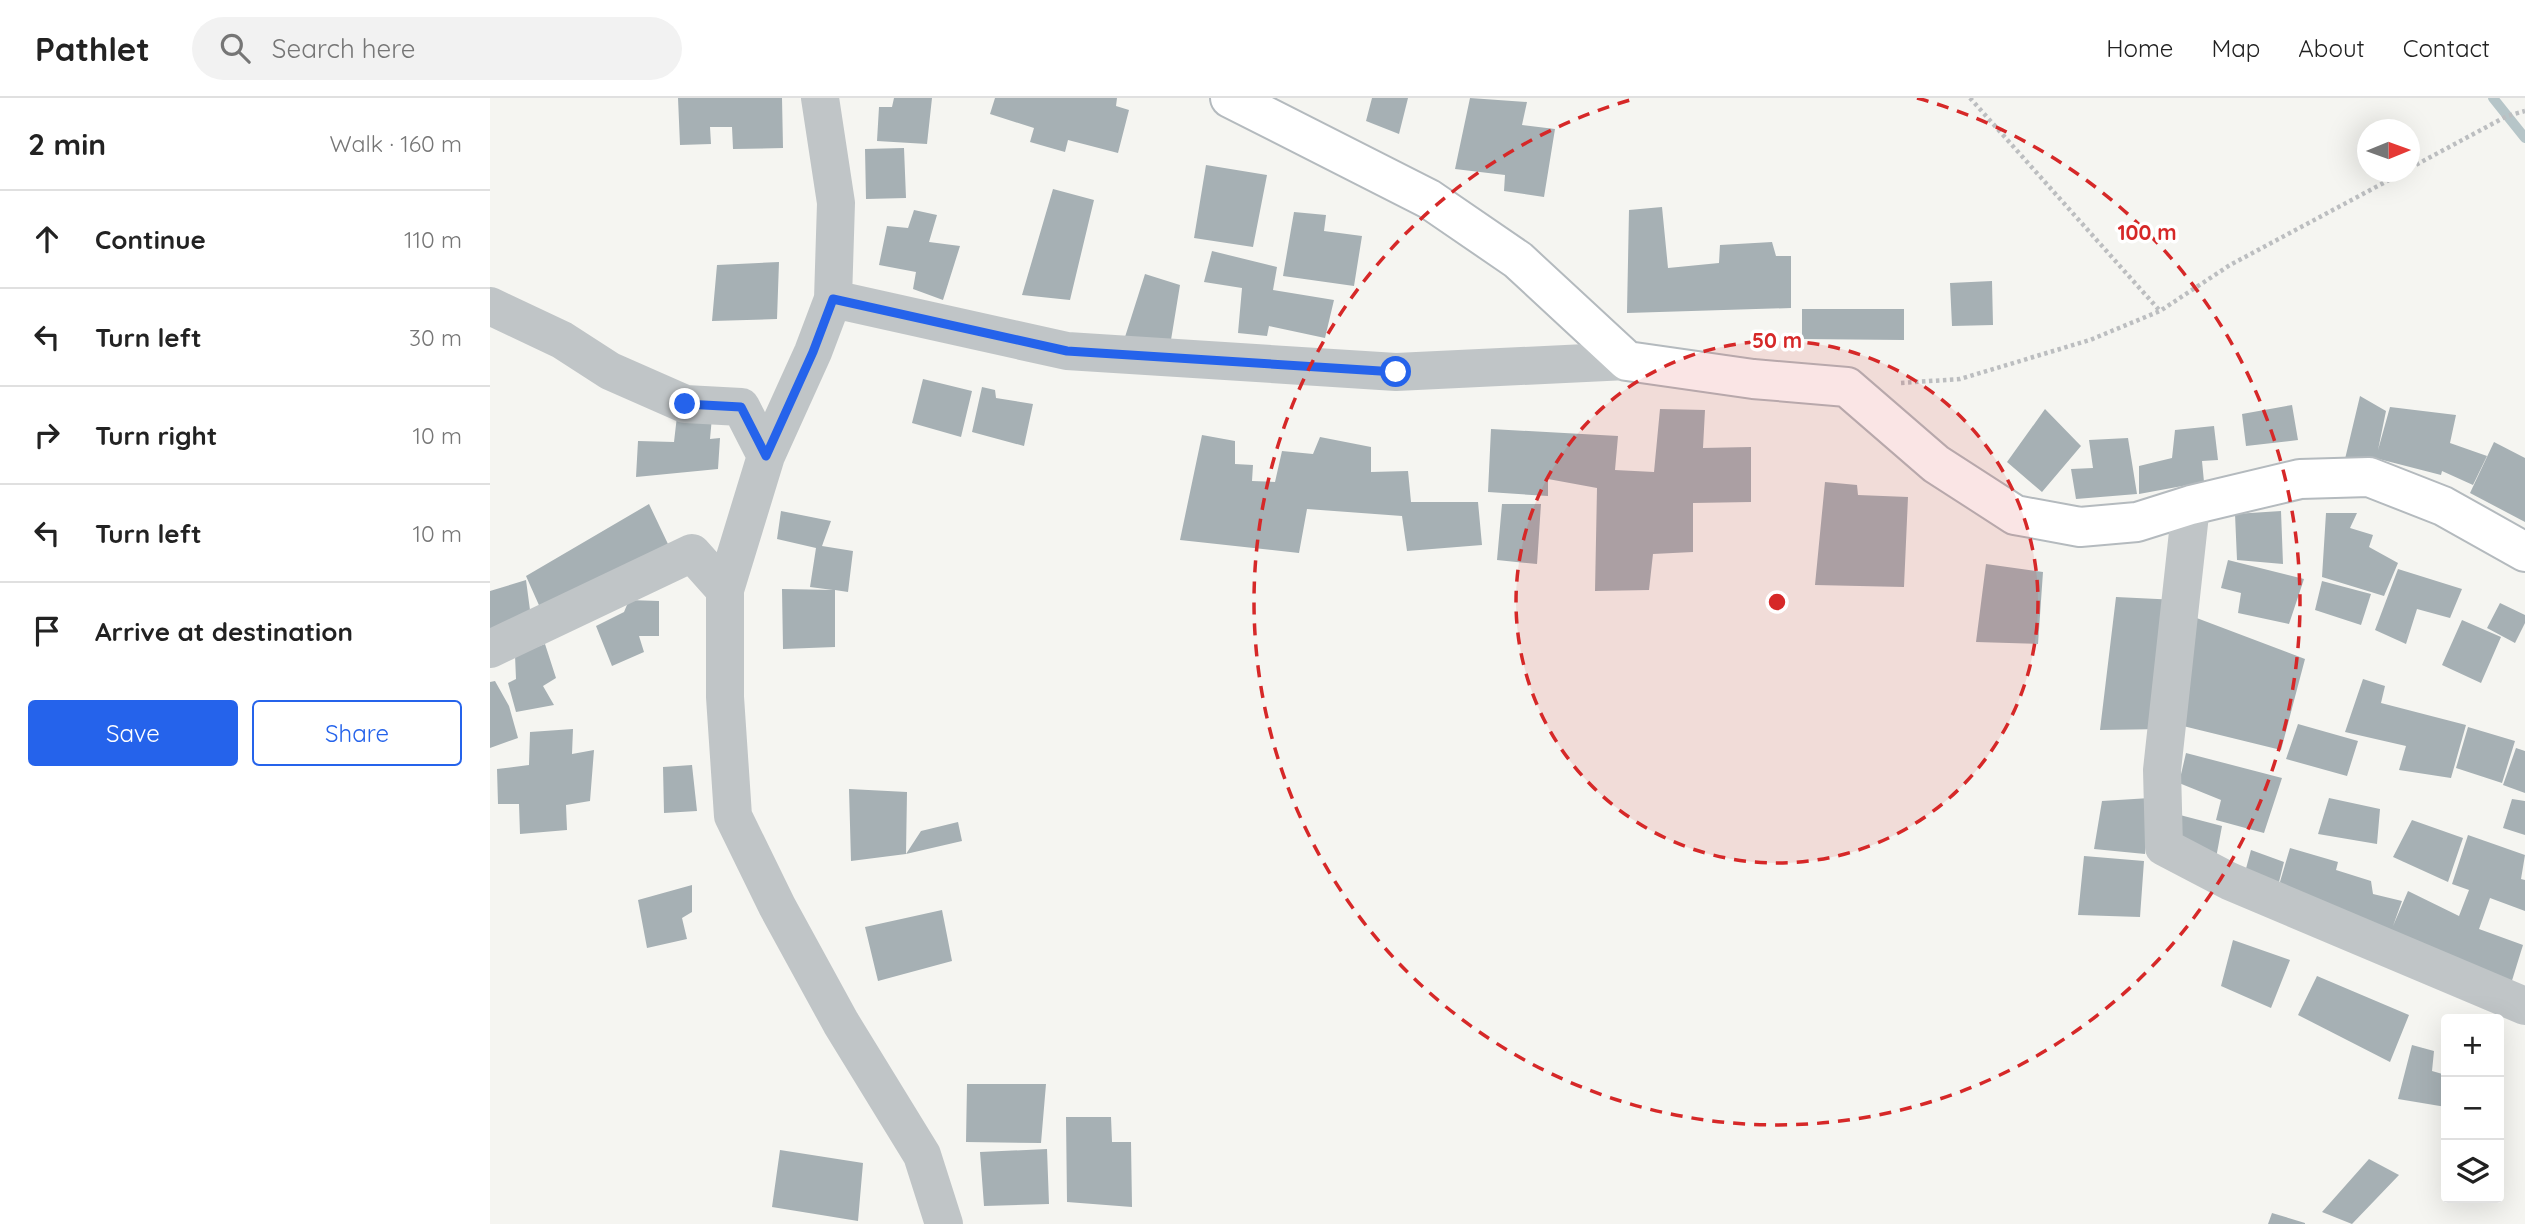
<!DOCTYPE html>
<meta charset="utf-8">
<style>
:root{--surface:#fff;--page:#f2f2f2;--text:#222;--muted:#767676;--line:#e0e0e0;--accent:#2563eb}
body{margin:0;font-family:Quicksand,sans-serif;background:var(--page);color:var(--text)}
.controls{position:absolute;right:21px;bottom:21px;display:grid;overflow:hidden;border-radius:7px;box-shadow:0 7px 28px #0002}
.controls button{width:63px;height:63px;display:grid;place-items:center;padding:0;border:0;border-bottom:2px solid var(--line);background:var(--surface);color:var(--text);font:35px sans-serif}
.compass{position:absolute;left:1867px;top:21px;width:63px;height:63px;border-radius:50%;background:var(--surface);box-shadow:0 7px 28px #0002;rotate:89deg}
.stop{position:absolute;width:21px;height:21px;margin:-16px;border:5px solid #2563eb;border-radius:50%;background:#fff}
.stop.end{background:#2563eb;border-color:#fff;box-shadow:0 2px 7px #0008}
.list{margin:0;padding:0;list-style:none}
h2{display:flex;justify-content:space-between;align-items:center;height:91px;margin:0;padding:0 28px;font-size:30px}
h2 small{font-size:23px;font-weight:400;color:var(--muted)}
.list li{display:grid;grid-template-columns:46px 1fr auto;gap:21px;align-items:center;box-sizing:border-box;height:98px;padding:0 28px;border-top:2px solid var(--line)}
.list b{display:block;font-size:26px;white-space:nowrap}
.list em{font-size:23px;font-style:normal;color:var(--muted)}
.actions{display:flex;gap:14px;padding:21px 28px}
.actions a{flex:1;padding:16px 0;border:2px solid var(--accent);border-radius:7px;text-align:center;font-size:24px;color:var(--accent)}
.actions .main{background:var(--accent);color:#fff}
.icon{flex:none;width:38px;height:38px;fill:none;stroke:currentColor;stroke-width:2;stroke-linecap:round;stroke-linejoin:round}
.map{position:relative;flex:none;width:2035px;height:1126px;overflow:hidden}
header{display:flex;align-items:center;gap:42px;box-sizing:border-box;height:98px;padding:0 35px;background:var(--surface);border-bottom:2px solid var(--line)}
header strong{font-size:33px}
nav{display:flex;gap:38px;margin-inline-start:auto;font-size:24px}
.search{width:490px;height:63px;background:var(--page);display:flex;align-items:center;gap:18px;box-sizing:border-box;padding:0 24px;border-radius:38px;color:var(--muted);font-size:26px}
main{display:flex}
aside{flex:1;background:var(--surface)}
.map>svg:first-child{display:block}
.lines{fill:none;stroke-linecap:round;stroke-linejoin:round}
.stream{stroke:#b6c5c8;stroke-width:10}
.building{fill:#a6b0b4}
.secondary-casing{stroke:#b4babe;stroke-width:42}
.path{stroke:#bcbec0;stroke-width:4.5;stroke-dasharray:3.5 3.5;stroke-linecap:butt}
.street{stroke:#c0c5c7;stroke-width:38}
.secondary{stroke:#fff;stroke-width:38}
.route{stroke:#2563eb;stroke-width:9}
.ring{fill:none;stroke:#d62828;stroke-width:3.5;stroke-dasharray:12 9}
.centre{fill:#d62828;stroke:#fff;stroke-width:3.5}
.ring-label{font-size:21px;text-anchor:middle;font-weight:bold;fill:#d62828;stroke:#fff;stroke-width:7;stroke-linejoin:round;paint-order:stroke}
</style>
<header>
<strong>Pathlet</strong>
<div class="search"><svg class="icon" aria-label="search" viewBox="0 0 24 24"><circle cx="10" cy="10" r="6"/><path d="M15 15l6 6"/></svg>Search here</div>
<nav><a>Home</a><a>Map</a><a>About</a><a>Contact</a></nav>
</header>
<main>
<aside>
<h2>2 min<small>Walk · 160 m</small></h2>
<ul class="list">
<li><svg class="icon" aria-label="ahead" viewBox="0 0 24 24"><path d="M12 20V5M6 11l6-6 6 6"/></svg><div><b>Continue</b></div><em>110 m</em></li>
<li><svg class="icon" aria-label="left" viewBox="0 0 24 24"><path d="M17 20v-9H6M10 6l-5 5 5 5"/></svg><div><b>Turn left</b></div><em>30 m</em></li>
<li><svg class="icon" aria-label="right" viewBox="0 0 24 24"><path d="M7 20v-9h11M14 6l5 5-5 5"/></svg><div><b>Turn right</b></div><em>10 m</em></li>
<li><svg class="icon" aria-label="left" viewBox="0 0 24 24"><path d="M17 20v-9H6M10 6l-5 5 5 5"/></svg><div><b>Turn left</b></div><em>10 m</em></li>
<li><svg class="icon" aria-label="arrive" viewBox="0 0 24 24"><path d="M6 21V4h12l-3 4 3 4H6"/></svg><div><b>Arrive at destination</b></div></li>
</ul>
<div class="actions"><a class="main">Save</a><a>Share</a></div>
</aside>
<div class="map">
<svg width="2035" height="1126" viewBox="0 0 2035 1126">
<rect width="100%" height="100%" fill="#f5f5f1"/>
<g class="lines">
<path class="stream" d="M2003,0L2035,40"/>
</g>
<path class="building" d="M188,0H292L293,50L243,51L242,29H220L221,46L190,47Z
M404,0H442L437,46L387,43L389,9H402Z
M505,0H627L626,8L639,12L628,55L578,42L575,54L540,44L544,30L500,16Z
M882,0H918L909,36L876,23Z
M980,0L1037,4L1032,27L1065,31L1054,99L1014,93L1015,77L965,71Z
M414,50L416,100L376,101L375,51Z
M716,67L777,77L763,149L704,140Z
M563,91L604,102L580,202L532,197Z
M1172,109L1178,170L1229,165L1230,147L1282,144L1286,158H1301V210L1137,215L1139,112Z
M424,112L447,117L439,144L470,148L453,202L423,191L426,174L389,167L397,128L418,130Z
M804,114L836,117L834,133L872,138L864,188L793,178Z
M722,153L787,169L783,192L844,202L835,240L779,228L777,238L748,235L752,190L714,184Z
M289,164L287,221L222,223L227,167Z
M655,176L690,187L680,248L635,239Z
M1502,183L1503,227L1462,228L1460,185Z
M1312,211H1414V242L1312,241Z
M433,281L482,293L471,339L422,325Z
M492,289L505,292L506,300L543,306L534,348L482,334Z
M1870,298L1896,313L1888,352L1900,309L1966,317L1960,345L1997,358L1983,387L1952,373L1951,377L1885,360L1884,366L1855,361Z
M1802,307L1808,342L1756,348L1752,316Z
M1170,311L1215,312L1213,350L1261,349V404L1203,405V454L1163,456L1159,492L1105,493L1107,390L1058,381V398L998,394L1001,331L1128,338L1125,372L1164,374Z
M1555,311L1591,348L1552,394L1517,364Z
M187,318L222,319L220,341L230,340L228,371L146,379L148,343L184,344Z
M1724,328L1728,362L1712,363L1714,384L1649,396V368L1682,360L1685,332Z
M712,337L745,343V366L763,367L762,383L785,384L792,353L823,356L830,339L881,349V374L918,373L921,404H988L992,447L917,453L912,418L817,411L809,455L690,442Z
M1638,340L1647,396L1586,401L1581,371L1603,370L1599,342Z
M2004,344L2035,360V424L1980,395Z
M1335,384L1367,387L1368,397L1418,399L1414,489L1325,487Z
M159,406L178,446L52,514L36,478Z
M1012,406H1051L1047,466L1007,462Z
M291,413L341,423L332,448L363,453L358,494L345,492V549L293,551L292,491L343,492L320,489L326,450L287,441Z
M1791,413L1793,466L1747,462L1745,416Z
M1836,415H1867L1860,430L1883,437L1879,449L1908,465L1894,498L1832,479Z
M1738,462L1814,481L1799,526L1748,515L1751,495L1731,490Z
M1496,466L1553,474L1548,546L1486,544Z
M1908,471L1972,491L1960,520L1927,511L1916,546L1885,532Z
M36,482L40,512L0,533V493Z
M1832,483L1881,496L1871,527L1825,512Z
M1626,499L1688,502L1675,631L1610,632Z
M139,502L169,503V538H149L154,554L122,568L106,528L134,514Z
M2010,505L2035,517V525L2025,545L1997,530Z
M1704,519L1815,561L1791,652L1689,627Z
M1972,522L2011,539L1991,585L1952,567Z
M55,546L66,580L53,588L64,607L26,614L18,585L26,581L25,557Z
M1873,581L1895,588L1891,605L1976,627L1961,680L1909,672L1916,648L1855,634Z
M5,583L19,608L28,640L0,650V584Z
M1808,626L1868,643L1857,678L1796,661Z
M1978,629L2025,643L2012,685L1966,670Z
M83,631L82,656L104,652L100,703L76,707L77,732L30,736L29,706H8L7,671L39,667L40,634Z
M2026,650L2035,653V695L2013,687Z
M1696,655L1792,680L1774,735L1726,722L1731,702L1689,685Z
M202,667L207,713L174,715L173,669Z
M359,691L417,694L416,756L361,763Z
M1660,700L1655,756L1604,751L1612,703Z
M1839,700L1890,711L1887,746L1828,736Z
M2022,701L2035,703V737L2013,730Z
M1690,717L1732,728L1726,760L1682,744Z
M1922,722L1973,740L1958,784L1903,759Z
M468,724L472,743L416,756L431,733Z
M1978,737L2035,757L2031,781L2035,782V813L2000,800L1989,831L2033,847L2020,889L1787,794L1800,750L1848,764L1846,772L1881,783L1883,796L1912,803L1903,828L1918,793L1969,818L1979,792L1962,786Z
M1761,752L1794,764L1788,788L1754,778Z
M1594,758L1654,763L1650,819L1588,817Z
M202,787V814L192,820L197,841L157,850L148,802Z
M452,812L462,863L388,883L375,829Z
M1743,842L1800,862L1781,910L1731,888Z
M1827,878L1919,917L1900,964L1808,917Z
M1922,947L1944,953L1942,973L1956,977V1009L1908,1001Z
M477,986H556L551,1045L476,1044Z
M576,1019H621L622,1044H641L642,1109L577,1104Z
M557,1051L559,1106L494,1108L490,1054Z
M290,1052L373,1065L368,1123L282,1109Z
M1879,1061L1909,1077L1862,1126L1832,1114Z
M1782,1115L1815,1125V1126H1778Z"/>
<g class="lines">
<defs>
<path id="secondary" d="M740,0L939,101L1028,162L1137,263L1263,281L1357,289L1446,366L1525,417L1590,429L1647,424L1701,407L1810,381L1879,379L1953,408L2035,454"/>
</defs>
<use href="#secondary" class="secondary-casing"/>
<path class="path" d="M1480,0L1670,213
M1920,70L2017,18L2035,13
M1411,285L1470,281L1600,242L1670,213L1740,167L1914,74"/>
<path class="street" d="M330,0L346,105L343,201L323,254L276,358L235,492V599L243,718L287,808L351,925L432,1057L454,1126
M343,201L577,253L906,274L1137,263
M0,208L72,242L120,273L195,306L251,309L276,358
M1701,407L1672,672L1674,749L1739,783L2035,908
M0,551L202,455L235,492"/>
<use href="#secondary" class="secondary"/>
</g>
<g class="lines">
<path class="route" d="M195,306L251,309L276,358L323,254L343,201L577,253L906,274"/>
</g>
<circle cx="1287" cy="504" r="261" fill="#d62828" fill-opacity=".12"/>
<g class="ring">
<circle cx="1287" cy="504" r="261"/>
<path d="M1427 0A523 523 0 1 1 1147 0"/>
</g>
<circle cx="1287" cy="504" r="10" class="centre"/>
<g class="ring-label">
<text x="1657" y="142">100 m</text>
<text x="1287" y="250">50 m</text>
</g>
</svg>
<div class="controls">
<button>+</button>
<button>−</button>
<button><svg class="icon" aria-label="layers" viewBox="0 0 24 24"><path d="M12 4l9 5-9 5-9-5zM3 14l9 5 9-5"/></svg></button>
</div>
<svg class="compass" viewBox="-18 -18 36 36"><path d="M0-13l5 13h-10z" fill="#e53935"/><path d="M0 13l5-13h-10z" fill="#767676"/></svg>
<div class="stop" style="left:906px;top:274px"></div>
<div class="stop end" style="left:195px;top:306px"></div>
</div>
</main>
